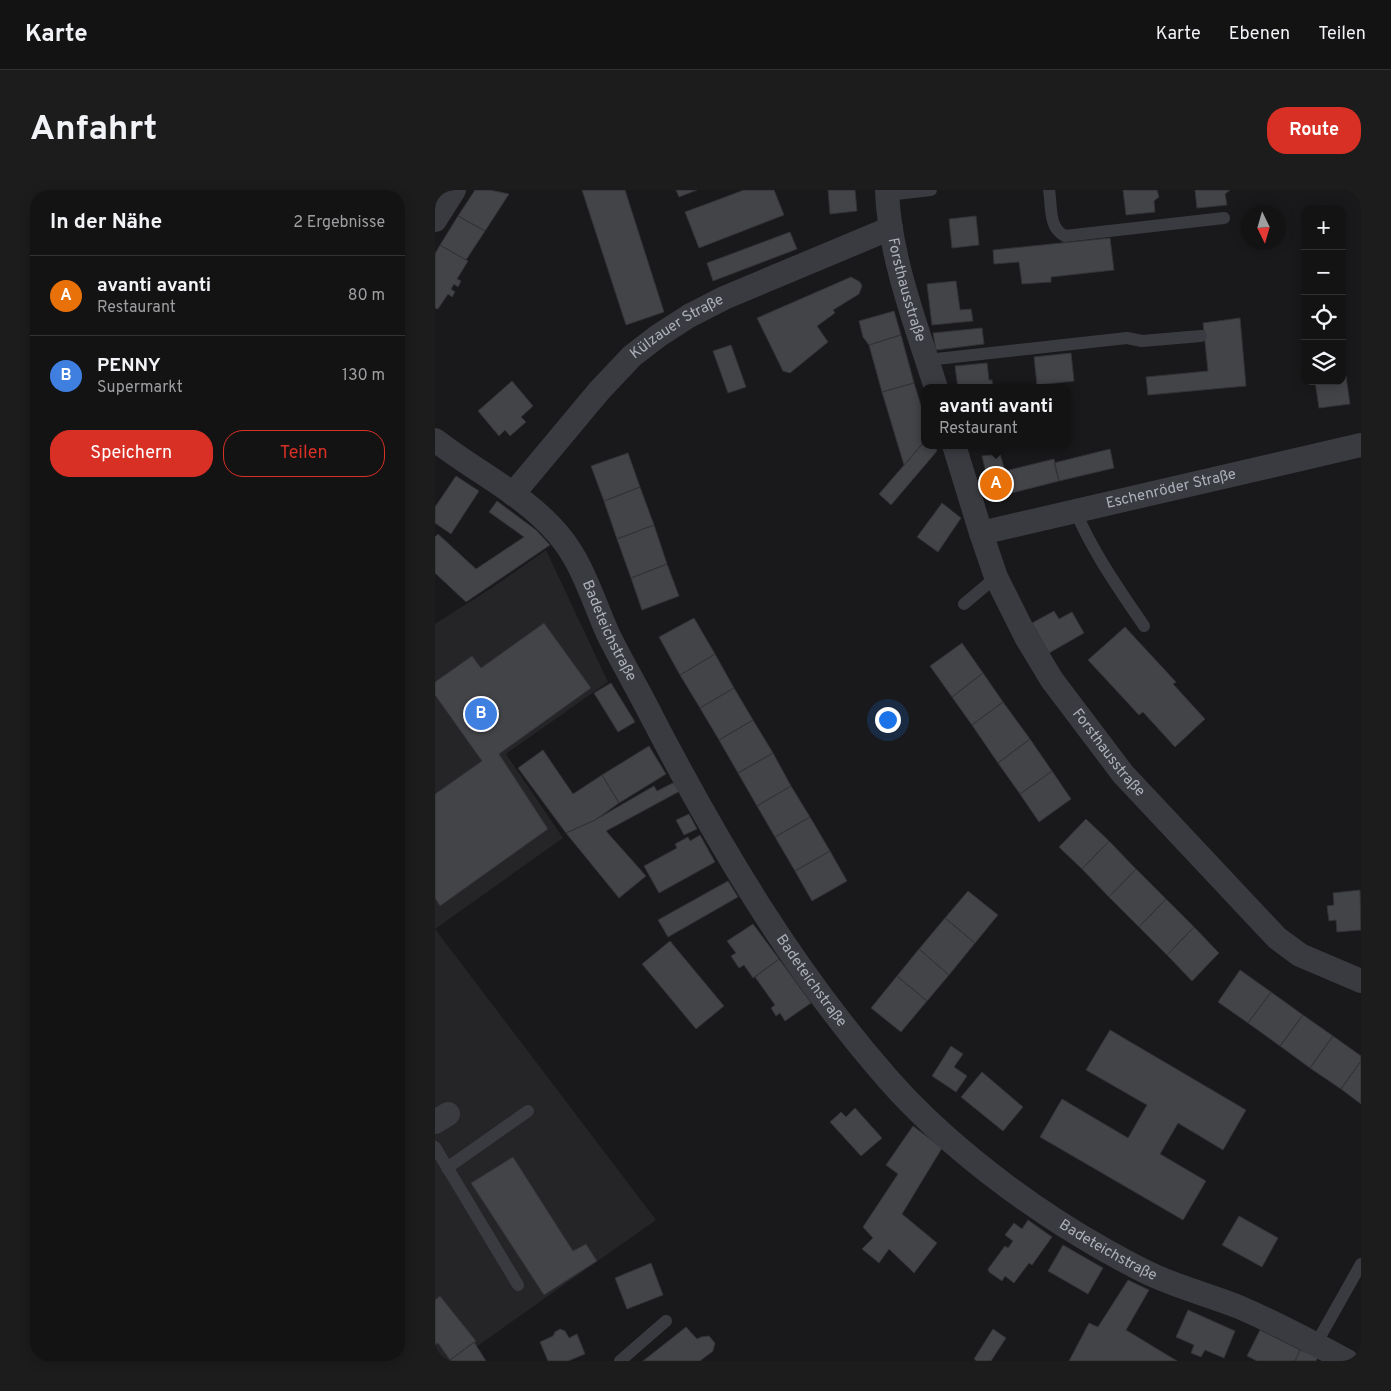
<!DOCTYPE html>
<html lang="de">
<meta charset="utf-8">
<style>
:root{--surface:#131314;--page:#1c1c1d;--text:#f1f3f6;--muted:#9d9ea0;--line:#323234;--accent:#d93025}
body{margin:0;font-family:Overpass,sans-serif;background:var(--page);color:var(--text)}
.controls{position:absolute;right:15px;top:15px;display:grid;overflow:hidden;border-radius:10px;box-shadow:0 2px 12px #0003}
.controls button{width:45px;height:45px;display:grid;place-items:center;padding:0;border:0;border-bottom:1px solid var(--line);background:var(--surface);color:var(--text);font:25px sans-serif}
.compass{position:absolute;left:806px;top:15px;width:45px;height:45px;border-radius:50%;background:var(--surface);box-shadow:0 2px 12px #0003;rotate:175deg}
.you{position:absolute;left:452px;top:529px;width:18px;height:18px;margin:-12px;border:4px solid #fff;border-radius:50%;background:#1a73e8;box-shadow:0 0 0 8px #1a73e833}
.badge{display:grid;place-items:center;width:32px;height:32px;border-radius:50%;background:var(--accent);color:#fff;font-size:16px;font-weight:700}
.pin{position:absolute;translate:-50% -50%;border:2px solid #fff;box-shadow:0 1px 5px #0006}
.popup{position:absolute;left:486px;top:194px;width:150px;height:65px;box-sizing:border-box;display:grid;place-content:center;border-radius:10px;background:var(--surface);filter:drop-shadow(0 1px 4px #0005);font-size:16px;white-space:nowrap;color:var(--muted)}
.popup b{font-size:19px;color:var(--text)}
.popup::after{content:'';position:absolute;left:50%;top:100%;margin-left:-10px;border:10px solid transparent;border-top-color:var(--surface)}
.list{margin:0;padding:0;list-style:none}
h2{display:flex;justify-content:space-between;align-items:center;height:65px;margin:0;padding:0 20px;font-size:21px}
h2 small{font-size:16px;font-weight:400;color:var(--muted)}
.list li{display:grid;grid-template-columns:32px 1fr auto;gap:15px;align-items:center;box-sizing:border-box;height:80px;padding:0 20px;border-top:1px solid var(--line)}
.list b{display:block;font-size:19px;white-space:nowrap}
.list p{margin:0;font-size:16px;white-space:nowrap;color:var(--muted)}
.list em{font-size:16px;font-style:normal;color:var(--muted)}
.actions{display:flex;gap:10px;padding:15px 20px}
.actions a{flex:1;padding:11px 0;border:1px solid var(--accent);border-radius:20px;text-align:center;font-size:18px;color:var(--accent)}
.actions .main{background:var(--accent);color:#fff}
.icon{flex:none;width:28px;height:28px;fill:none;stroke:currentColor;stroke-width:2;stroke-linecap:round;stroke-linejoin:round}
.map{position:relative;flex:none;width:926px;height:1171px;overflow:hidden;border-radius:20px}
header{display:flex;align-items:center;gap:30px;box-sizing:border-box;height:70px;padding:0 25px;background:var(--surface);border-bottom:1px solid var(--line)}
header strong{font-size:24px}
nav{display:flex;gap:28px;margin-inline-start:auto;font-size:18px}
.intro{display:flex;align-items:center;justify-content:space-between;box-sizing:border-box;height:120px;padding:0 30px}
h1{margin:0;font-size:35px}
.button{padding:12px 22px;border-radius:20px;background:var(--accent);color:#fff;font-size:18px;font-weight:700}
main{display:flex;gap:30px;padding:0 30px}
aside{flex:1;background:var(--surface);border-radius:20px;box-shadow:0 2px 12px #0003}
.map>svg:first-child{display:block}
.built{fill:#252528}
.building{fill:#434448;stroke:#333337}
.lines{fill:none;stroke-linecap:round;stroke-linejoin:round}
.service{stroke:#3a3b40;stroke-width:12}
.minor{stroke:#3a3b40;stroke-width:24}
.labels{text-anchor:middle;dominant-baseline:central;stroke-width:4;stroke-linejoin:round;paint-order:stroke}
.street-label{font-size:15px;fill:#acb0ba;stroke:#141416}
</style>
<header>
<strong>Karte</strong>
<nav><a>Karte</a><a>Ebenen</a><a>Teilen</a></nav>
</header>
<div class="intro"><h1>Anfahrt</h1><a class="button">Route</a></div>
<main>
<aside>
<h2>In der Nähe<small>2 Ergebnisse</small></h2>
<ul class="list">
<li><span class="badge" style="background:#e8710a">A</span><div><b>avanti avanti</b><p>Restaurant</p></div><em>80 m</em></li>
<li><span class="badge" style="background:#3f7fe0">B</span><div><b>PENNY</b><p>Supermarkt</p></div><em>130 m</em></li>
</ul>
<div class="actions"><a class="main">Speichern</a><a>Teilen</a></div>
</aside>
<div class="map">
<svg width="926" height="1171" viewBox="0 0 926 1171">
<rect width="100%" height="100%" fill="#19191b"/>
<path class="built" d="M111,360L173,492L71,564L128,648L0,739L221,1030L21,1171H0V434L58,397Z"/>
<path class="building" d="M40,0H55L74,4L50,41L23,26Z
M147,0H190L229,122L191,135Z
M241,0H262L244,7Z
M309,0H339L349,25L264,58L250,22Z
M393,0H420L422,21L395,24Z
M688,0H722L724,7L719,11L720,22L691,25Z
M760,0H795L790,4L792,15L762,18Z
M23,26L50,41L31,70L5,55Z
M541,26L544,55L517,58L514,29Z
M355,42L362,59L278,91L272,73Z
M675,48L679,80L616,87V92L587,94L584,72L559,74L558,60Z
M5,55L33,71L22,89L26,91L23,97L19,94L16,99L20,102L17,107L13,104L3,119L0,118V64Z
M416,87L425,92L427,96L424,104L398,120L400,123L382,136L393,152L355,183L348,181L322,128Z
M521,91L525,120L536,119L538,131L497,135L492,94Z
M459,121L466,145L434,155L428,147L424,131Z
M805,128L811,196L713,205L711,187L773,181L768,133Z
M547,138L549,154L501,160L498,143Z
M466,145L479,193L447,202L434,155Z
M296,155L311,197L293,203L278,161Z
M636,163L639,191L602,195L599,167Z
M552,173L554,190H557L558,197L523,198L520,176Z
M911,186L915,214L884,218L880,191H907V187Z
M77,191L98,216L86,227L91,232L75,246L70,240L64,246L43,221Z
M479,193L490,228V251L469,275L447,202Z
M490,251V255H501L502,261L456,315L444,304Z
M675,259L679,278L624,291L619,273Z
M193,263L205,297L169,311L156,276Z
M565,264L570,281L619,269L624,291L557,308L547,266Z
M21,286L44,301L16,344L0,333V317Z
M205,297L219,335L182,349L169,311Z
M62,311L101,340L115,355L31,412L0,383V347L3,344L41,379L89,347L54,322Z
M507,313L526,328L503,362L482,347Z
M219,335L232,374L196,388L182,349Z
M232,374L244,406L207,420L196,388Z
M619,421L624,429L637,422L649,443L614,463L597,433Z
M259,428L280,464L245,485L224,447Z
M109,433L156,498L64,564L113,639L5,716L0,708V604L47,571L0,505V492L37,466L46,478Z
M690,437L741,492L738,494L770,529L740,557L708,522L704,525L653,470Z
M527,453L548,483L517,507L495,476Z
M280,464L299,498L265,518L245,485Z
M548,483L568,512L537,535L517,507Z
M176,493L200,532L183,542L159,503Z
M299,498L318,530L284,550L265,518Z
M568,512L595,549L563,573L537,535Z
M318,530L338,563L303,583L284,550Z
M595,549L617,581L585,604L563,573Z
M214,556L231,584L184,613L167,585Z
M108,560L138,604L167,585L184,613L160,630L131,643L83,578Z
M338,563L356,596L322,616L303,583Z
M617,581L636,609L604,632L585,604Z
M238,593L245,601L171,641L211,686L184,708L131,643L160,630L219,596L222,601Z
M356,596L375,627L340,647L322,616Z
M254,624L262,639L249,645L241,630Z
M375,627L395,661L360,681L340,647Z
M651,629L674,651L647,679L624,657Z
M265,645L280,672L224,703L209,676L242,658L240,654L253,647L255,651Z
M674,651L701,679L674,707L647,679Z
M395,661L412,691L377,711L360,681Z
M701,679L731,709L704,737L674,707Z
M293,691L303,707L233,747L223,730Z
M925,700L926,740L902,742L901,730L894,731L892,716L899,715L898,703Z
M533,701L563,725L540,753L510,728Z
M731,709L759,737L732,765L704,737Z
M510,728L540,753L514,785L484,759Z
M318,734L344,769L318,788L309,775L304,778L296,766L301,763L292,751Z
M759,737L784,763L757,791L732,765Z
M235,751L289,816L261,839L207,774Z
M484,759L514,785L492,811L462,786Z
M344,769L376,813L350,831L345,823L341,826L336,818L340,815L320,787Z
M805,780L836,802L813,833L783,812Z
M462,786L492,811L466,842L436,818Z
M836,802L868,825L845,856L813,833Z
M868,825L898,846L875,878L845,856Z
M675,840L811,920L788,960L743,933L725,964L771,991L748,1030L605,947L627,909L693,948L712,915L651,880Z
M898,846L926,866V871L906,899L875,878Z
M516,856L528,864L519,877L532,886L521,902L497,886Z
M926,871V914L906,899Z
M547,882L588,917L568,941L526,907Z
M420,918L447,948L426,966L395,932L406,922L411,927Z
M478,936L507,958L467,1024L502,1053L479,1083L454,1059L444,1073L427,1059L438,1048L428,1037L463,984L451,975Z
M78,967L138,1061L151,1054L162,1071L109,1105L36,993Z
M804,1026L843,1048L827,1077L787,1055Z
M593,1030L617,1047L597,1075L594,1073L579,1093L570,1086L567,1091L554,1082L553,1079L570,1056L573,1058L578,1051L570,1045L579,1033L587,1039Z
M628,1055L668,1078L653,1104L613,1081Z
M216,1073L228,1105L192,1119L180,1088Z
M693,1090L714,1100L691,1140L742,1171H634L654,1133L663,1137Z
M5,1106L41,1151L15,1170L3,1153L0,1155V1110Z
M753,1120L800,1141L789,1168L770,1160L766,1167L756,1163L759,1155L741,1147Z
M251,1137L262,1149L266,1147L274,1146L280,1153L278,1161L265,1171H208Z
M125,1139L130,1141L134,1148L142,1144L150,1164L133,1171H113L105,1152L118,1146L120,1142Z
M558,1139L571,1148L556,1171H542L539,1169Z
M825,1140L865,1160L860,1171H822L812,1166Z
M39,1152L51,1171H13L15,1170Z
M865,1160L883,1167L881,1171H860Z"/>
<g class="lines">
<path class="service" d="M614,0C617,16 613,38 630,46L789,28
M452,5L496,0
M492,170L692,148L707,151L766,146
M640,320C657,361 684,399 709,436
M529,414L561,387
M0,957L83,1095
M12,978L93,921
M881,1154L926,1074
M185,1171L231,1131"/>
<g class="minor">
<path id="s1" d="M452,0C454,65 481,135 501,198"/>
<path d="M0,30L19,0"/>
<path id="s2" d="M0,250C41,282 89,304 123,344C148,373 158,411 174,446C188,474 204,501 218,529C284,656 358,781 453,889C510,954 592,1016 668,1059C686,1069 703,1079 722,1087C749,1099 777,1106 804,1117C841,1133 877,1152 912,1171"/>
<path id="s3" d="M519,255L546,343L561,387L591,447L617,490L688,584L842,748L865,765L926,791"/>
<path id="s4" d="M78,304L164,201L197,166L223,146L254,126L289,108L456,38"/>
<path id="s5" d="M546,343L926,255"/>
<path d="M0,932L13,924"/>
</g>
</g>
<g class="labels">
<g class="street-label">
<text stroke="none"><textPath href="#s1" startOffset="102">Forsthausstraße</textPath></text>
<text stroke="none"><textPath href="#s4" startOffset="236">Külzauer Straße</textPath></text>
<text stroke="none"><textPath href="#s5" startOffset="195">Eschenröder Straße</textPath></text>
<text stroke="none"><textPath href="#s2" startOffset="265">Badeteichstraße</textPath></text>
<text stroke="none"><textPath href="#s3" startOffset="348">Forsthausstraße</textPath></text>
<text stroke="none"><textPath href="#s2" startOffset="670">Badeteichstraße</textPath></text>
<text stroke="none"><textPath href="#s2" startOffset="1075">Badeteichstraße</textPath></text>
</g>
</g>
</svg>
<div class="controls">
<button>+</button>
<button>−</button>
<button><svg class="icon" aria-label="locate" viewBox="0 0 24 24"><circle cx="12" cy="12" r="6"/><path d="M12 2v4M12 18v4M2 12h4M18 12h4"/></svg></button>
<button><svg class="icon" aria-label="layers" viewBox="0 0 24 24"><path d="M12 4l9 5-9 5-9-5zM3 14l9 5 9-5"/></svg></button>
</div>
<svg class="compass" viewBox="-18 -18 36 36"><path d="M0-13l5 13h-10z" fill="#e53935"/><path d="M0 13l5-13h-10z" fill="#9d9ea0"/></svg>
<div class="you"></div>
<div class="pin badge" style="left:561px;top:294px;background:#e8710a">A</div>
<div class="popup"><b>avanti avanti</b>Restaurant</div>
<div class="pin badge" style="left:46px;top:524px;background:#3f7fe0">B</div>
</div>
</main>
